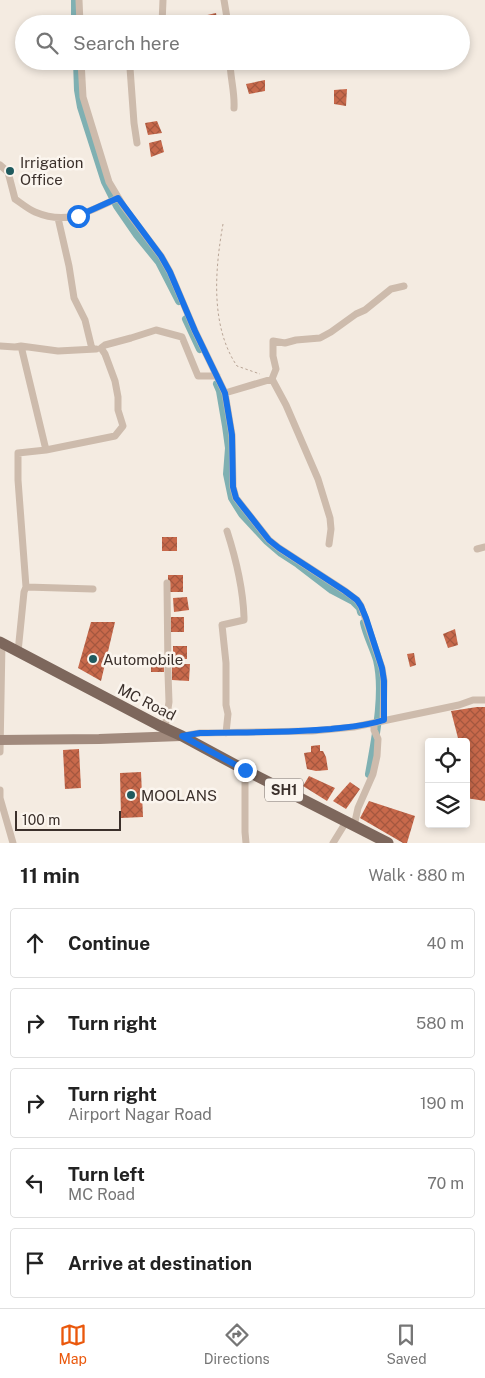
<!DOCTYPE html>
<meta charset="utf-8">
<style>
:root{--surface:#fff;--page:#f6f6f6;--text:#222;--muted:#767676;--line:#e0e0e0;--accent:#ea580c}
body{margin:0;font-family:"Public Sans",sans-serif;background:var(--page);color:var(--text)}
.controls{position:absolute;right:15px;bottom:15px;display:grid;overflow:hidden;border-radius:5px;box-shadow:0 2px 8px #0003}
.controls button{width:45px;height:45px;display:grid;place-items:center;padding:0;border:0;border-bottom:1px solid var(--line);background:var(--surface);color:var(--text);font:25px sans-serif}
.scale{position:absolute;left:15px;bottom:12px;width:106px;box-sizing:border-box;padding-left:5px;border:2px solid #3b302b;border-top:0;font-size:14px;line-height:18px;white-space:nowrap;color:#3b302b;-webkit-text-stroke:4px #fbf5ee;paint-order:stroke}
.stop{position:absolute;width:15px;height:15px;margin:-11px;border:4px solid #1a73e8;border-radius:50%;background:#fff}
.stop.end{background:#1a73e8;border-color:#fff;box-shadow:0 1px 5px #0008}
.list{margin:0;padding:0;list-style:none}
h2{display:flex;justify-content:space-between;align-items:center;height:65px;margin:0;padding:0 20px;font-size:21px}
h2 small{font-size:16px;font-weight:400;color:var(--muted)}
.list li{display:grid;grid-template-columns:32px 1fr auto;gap:15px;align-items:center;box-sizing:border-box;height:70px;margin:0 10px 10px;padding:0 10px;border:1px solid var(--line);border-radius:5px}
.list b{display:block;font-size:19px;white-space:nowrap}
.list p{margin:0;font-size:16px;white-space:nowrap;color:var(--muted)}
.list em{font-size:16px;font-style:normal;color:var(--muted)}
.icon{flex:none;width:28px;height:28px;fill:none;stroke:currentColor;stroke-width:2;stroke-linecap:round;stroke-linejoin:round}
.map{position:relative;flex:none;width:485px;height:843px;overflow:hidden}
.search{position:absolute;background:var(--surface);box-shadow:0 2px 8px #0003;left:15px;right:15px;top:15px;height:55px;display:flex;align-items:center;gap:12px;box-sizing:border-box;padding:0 18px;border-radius:28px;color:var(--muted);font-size:19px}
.sheet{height:465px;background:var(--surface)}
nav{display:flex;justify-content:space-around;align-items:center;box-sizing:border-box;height:70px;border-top:1px solid var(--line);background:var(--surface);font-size:14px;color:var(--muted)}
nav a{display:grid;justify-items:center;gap:2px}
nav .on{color:var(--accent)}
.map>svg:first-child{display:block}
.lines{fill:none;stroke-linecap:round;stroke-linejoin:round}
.canal{stroke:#7fb0b2;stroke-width:8}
.building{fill:url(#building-cross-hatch)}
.path{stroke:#b9a596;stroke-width:1;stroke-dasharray:2.5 2.5;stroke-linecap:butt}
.minor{stroke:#cdbbac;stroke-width:7}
.secondary{stroke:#a18a7d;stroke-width:10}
.primary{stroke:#7d675c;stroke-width:11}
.route{stroke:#1a73e8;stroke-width:6}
.poi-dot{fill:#1f5a5e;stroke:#fbf5ee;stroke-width:2}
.labels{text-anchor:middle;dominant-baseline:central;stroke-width:5;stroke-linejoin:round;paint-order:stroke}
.shield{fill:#fbf5ee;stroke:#756b66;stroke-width:1}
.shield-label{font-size:14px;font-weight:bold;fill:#3b302b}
.poi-label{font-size:15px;fill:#3b302b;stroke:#fbf5ee;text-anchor:start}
.street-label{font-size:15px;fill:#3b302b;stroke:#fbf5ee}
</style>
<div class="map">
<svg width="485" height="843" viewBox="0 0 485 843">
<defs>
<pattern id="building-cross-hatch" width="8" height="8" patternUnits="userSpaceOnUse" patternTransform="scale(1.25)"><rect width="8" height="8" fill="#c8694b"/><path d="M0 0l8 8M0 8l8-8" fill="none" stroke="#a4573f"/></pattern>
</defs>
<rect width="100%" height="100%" fill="#f4ebe1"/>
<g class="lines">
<path class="canal" d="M75,0V24
M77,61L78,90L81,107L105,182L117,206L137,235L159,262L179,301
M186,319L200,349
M217,384L220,391L226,426L229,448L227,474L232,498L242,514L267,541L281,553L298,564L332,590L353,601L360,608L361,612
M364,623C367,636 373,647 377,660C385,693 375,740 369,774"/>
</g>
<path class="building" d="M216,13L218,24H206L203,16Z
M341,18V24H328V19Z
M265,80V91L249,94L246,84Z
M347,89L346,106L334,104V90Z
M157,121L162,133L148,135L145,123Z
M161,140L164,152L151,157L149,143Z
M162,537H177V551H162Z
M168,575H183V592H168Z
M187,597L189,610L174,612L173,598Z
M171,617H184V632H170Z
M91,622H115L101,681L78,668Z
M455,629L458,645L448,648L443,634Z
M173,646H187V659H173Z
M414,653L416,665L410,667L407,654Z
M151,658H164V672H151Z
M172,664H190L189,681L172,680Z
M477,707H485V801L466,798V742H459L451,711Z
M320,745V751H323L326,757L328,770L316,771L307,769L304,753L311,752V746Z
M79,749L81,788L65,789L63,750Z
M141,772L143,817L121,818L120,773Z
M309,776L335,788L327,801L303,786Z
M350,782L360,789L346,809L333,801Z
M369,801L415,816L407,843H403L360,818Z"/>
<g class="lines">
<path class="path" d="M223,224C215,269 210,326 237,366L260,374"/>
<path class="minor" d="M79,0L80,24
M224,0L228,24
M162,24L163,0
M81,61L83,97L109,182L124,207L161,256L170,272L195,331L225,393L232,435L233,487L236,498L269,540L279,548L345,591L357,600L361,606L382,668L384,681L383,720
M127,61L130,68L134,123L137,143
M230,61C230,77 235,92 234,108
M0,165L8,172L15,199C21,203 28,209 35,212C68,226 89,211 118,198
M58,218L69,266L74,298L85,320L92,349
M0,346L15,347L21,346L46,450L115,436L123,426L118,410V397L115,381L105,354L101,348L105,345L131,338L156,330L182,337L198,376H217
M21,346L58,351L96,349
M272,379L286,405L318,479L330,518L331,529L329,544
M225,393L272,379L276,369L273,356V341L285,343L296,340L320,338L331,332L356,314L365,310L391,289L404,286
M477,549L485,547
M26,587L93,589
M18,652L24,592L26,587L18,480V453L46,450
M165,728L169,702L168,673L167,583
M226,733L228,714L226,705V663L222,625L244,620V617C243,588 236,559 227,531
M182,736L200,733L312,731L354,727L459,705L473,700H485
M0,752L2,643
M245,770V832L246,843
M0,790V798L13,843
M354,826L358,808L373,774L377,756L378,739L374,730V723
M333,843L346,822"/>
<path class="secondary" d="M0,740L99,739L181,736"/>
<path class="primary" d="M0,642L158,725L182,736L245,770L388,843"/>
</g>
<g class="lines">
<path class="route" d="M78,216L118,198L161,256L170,272L195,331L225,393L232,435L233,487L236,498L269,540L279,548L345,591L357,600L361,606L366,618L382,668L384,681V720C366,726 348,727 331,729C287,733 244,732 200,733L182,736L245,770"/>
</g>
<g class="poi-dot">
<circle cx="10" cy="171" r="5"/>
<circle cx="93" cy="659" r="5"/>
<circle cx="131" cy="795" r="5"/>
</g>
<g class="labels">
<rect class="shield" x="265" y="778.5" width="38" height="23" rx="4"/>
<g class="shield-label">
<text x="284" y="790">SH1</text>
</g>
<g class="poi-label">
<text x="20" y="162">Irrigation<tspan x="20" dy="17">Office</tspan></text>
<text x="103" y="659">Automobile</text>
<text x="141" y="795">MOOLANS</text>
</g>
<g class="street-label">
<text transform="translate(147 702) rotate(27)">MC Road</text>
</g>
</g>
</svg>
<div class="controls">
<button><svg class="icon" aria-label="locate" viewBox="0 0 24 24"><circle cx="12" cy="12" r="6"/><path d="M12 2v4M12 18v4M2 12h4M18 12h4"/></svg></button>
<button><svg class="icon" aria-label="layers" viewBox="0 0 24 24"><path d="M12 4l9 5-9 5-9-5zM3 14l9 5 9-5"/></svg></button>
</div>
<div class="scale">100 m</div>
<div class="stop" style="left:78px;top:216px"></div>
<div class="stop end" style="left:245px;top:770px"></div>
<div class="search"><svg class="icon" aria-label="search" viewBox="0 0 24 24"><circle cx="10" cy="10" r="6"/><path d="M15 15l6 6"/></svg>Search here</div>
</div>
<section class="sheet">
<h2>11 min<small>Walk · 880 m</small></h2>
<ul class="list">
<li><svg class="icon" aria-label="ahead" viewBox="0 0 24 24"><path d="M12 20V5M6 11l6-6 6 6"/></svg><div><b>Continue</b></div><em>40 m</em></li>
<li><svg class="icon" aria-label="right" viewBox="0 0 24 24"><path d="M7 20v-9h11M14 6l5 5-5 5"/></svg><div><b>Turn right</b></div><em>580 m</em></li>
<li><svg class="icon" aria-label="right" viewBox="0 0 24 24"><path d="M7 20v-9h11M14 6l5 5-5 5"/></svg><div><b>Turn right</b><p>Airport Nagar Road</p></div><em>190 m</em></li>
<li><svg class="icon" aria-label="left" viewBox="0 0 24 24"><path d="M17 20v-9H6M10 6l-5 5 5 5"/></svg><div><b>Turn left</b><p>MC Road</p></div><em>70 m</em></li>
<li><svg class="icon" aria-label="arrive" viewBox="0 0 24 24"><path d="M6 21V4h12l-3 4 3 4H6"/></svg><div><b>Arrive at destination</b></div></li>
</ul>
</section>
<nav>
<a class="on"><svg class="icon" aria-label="map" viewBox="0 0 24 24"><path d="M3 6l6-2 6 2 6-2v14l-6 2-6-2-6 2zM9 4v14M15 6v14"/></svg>Map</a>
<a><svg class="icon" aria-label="directions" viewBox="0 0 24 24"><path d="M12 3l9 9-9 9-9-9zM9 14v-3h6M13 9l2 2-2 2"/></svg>Directions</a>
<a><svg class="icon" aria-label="saved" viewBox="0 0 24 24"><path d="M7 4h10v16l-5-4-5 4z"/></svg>Saved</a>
</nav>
